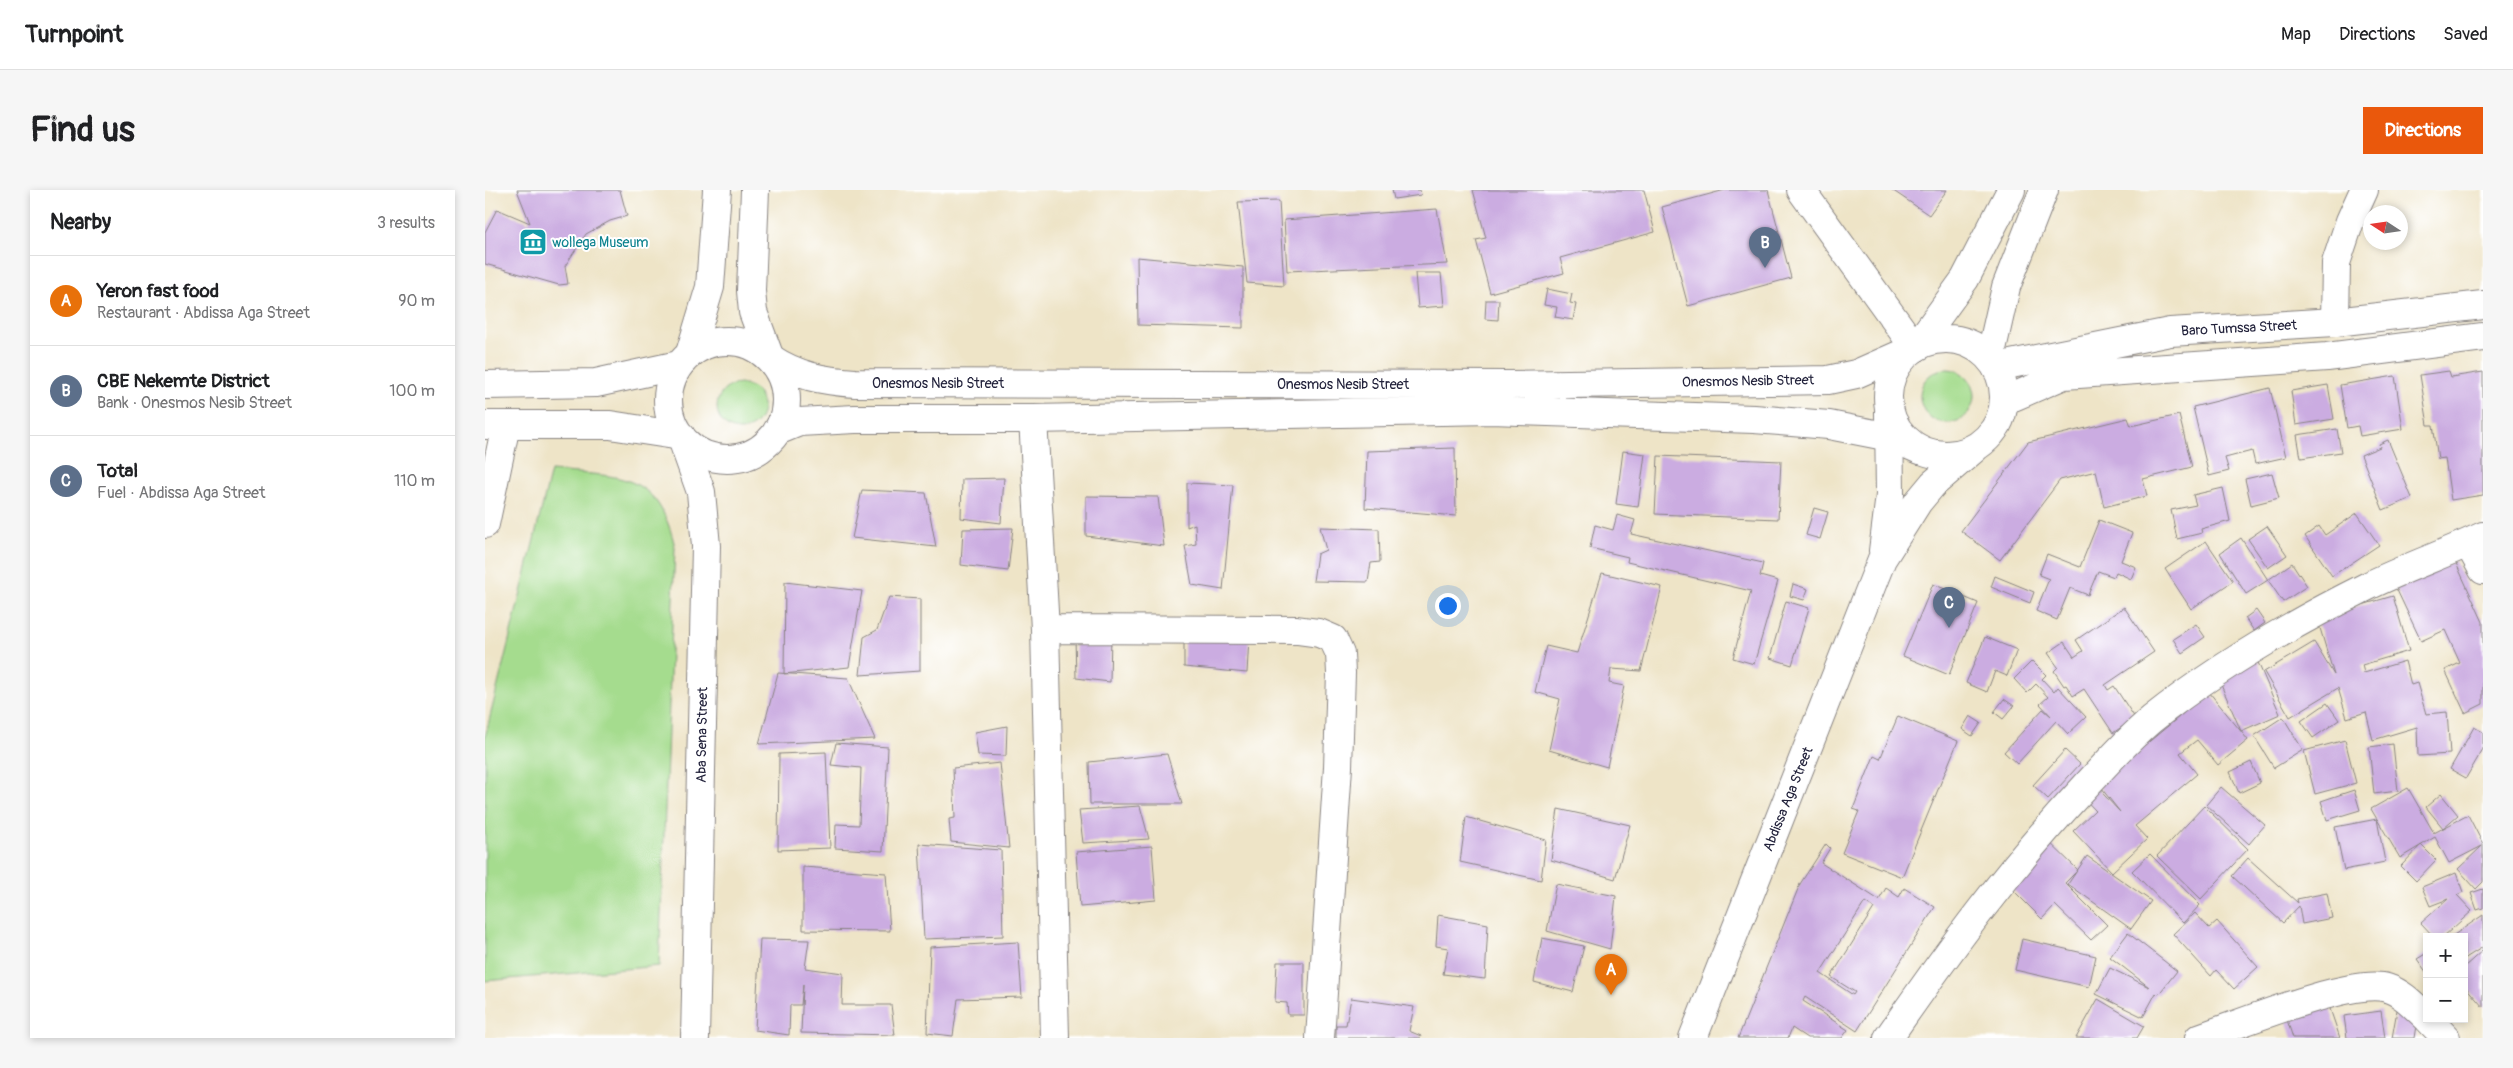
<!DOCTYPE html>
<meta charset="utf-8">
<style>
:root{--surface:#fff;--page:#f6f6f6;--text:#202124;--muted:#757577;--line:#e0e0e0;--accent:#ea580c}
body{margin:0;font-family:Pangolin,sans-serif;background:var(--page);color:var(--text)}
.controls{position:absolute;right:15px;bottom:15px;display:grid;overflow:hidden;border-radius:0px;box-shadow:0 2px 8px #0003}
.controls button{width:45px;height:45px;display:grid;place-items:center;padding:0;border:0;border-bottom:1px solid var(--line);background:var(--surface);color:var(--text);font:25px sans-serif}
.compass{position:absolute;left:1878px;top:15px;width:45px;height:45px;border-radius:50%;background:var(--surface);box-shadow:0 2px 8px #0003;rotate:282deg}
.you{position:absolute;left:962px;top:415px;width:18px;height:18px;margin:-12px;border:4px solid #fff;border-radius:50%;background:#1a73e8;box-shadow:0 0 0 8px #1a73e833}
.badge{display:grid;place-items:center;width:32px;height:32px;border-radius:50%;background:var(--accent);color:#fff;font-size:16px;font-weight:700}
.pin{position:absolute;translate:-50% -41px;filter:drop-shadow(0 1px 2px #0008)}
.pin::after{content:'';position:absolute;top:26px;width:18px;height:15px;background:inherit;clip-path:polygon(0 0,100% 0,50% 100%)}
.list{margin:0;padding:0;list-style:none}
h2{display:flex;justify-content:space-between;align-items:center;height:65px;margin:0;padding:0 20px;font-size:21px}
h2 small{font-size:16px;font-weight:400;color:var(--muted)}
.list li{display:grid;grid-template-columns:32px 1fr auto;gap:15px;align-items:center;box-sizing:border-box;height:90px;padding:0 20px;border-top:1px solid var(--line)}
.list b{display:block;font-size:19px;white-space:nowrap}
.list p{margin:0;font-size:16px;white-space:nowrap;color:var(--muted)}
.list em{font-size:16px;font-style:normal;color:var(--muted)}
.map{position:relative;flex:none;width:1998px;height:848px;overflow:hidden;border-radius:0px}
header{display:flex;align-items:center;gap:30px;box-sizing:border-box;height:70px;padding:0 25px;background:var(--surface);border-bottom:1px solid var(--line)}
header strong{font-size:24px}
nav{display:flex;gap:28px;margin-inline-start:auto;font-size:18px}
.intro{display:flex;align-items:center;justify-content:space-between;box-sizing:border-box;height:120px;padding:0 30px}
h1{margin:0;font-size:35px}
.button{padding:12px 22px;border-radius:0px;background:var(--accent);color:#fff;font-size:18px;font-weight:700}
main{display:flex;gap:30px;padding:0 30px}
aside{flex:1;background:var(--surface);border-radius:0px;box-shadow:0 2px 8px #0003}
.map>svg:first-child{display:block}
.green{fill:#a5dc8e;stroke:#647f64}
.building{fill:#cbace1;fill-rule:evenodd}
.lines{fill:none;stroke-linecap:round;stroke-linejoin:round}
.minor-casing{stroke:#888381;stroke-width:30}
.tertiary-casing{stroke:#888381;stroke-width:30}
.primary-casing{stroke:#888381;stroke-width:30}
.trunk-casing{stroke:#888381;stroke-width:30}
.minor{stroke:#fff;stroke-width:28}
.tertiary{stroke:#fff;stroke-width:28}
.primary{stroke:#fff;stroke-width:28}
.trunk{stroke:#fff;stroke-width:28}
.labels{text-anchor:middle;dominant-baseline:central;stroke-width:4;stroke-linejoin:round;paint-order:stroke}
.culture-label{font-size:14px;fill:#0d838f;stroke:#fff;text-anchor:start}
.street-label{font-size:14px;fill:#22223b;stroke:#fff}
</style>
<header>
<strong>Turnpoint</strong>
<nav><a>Map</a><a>Directions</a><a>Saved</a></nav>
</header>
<div class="intro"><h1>Find us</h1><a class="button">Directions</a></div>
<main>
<aside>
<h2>Nearby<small>3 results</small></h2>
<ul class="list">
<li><span class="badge" style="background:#e8710a">A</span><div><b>Yeron fast food</b><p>Restaurant · Abdissa Aga Street</p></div><em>90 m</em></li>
<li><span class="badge" style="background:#5c6f8a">B</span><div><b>CBE Nekemte District</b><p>Bank · Onesmos Nesib Street</p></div><em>100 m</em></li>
<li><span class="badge" style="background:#5c6f8a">C</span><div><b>Total</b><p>Fuel · Abdissa Aga Street</p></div><em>110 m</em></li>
</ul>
</aside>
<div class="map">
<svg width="1998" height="848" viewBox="0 0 1998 848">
<rect width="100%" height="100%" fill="#fff"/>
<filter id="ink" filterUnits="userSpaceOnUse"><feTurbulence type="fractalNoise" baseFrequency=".02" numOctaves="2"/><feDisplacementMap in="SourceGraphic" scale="10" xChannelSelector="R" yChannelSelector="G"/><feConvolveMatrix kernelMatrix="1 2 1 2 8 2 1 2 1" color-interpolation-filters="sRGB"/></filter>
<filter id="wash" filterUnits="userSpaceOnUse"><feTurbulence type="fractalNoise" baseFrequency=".0096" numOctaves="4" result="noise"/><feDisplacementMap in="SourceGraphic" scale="20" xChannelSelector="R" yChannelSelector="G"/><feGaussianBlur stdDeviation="1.12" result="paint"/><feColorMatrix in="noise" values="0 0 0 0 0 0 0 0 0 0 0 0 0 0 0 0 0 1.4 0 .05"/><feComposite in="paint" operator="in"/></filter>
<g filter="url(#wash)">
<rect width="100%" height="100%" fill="#eee4c7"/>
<path class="green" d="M1435 206a27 27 0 1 1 54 0a27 27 0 1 1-54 0Z
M232 217a23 23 0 1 1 46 0a23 23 0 1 1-46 0Z
M66,281C133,287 172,279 190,357L174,776L0,791V547Z"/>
<g id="blocks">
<path class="building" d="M32,0H135L142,26L125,31L101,44L80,76L83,94L74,95L0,74V42L12,19L45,33Z
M907,0H935L936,5L909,9Z
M988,0H1159L1170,42L1075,68L1079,83L1005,103L991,50L1001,48Z
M1240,0H1283L1306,88L1203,116L1177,17Z
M1407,0H1462L1444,25Z
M794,11L799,96L762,93L753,12Z
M952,19L962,74L802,81L799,30Z
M652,67L758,77V138L653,135Z
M930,83H956L959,116L933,118Z
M1062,99L1087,104L1085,113L1091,114L1088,130L1070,127L1072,117L1059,115Z
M1001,110H1014L1013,130L1000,129Z
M1964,181L1966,187L1998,182V305L1966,310L1960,268L1953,269L1948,235H1943L1935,185Z
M1910,186L1918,239L1875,246L1873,236L1862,238L1855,195Z
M1843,195L1849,229L1811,235L1806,201Z
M1785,198L1801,267L1770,274L1767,261L1740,268L1744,281L1724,286L1708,217Z
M1694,225L1707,277L1658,289L1662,306L1619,317L1611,281L1575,290L1515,370L1476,341L1543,252L1643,228L1646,236Z
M1852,239L1856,262L1816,268L1812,245Z
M1903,250L1927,308L1898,320L1876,265L1895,257L1894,254Z
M970,258L971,326L880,318L882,261Z
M1138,261L1160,264L1153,317L1131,314Z
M1173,266L1296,271L1293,329L1170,324Z
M1787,283L1794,308L1766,315L1760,289Z
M519,288L516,333L476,328L477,289Z
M702,293L748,295L738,400L707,395L700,356L711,354L710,334L702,337Z
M1738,298L1745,331L1716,339L1717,343L1692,349L1686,320L1711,315L1708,305Z
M377,300L441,303L451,357L367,348Z
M601,306L673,307L679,356L601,346Z
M1329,318L1343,322L1335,349L1321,345Z
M1872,323L1894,355L1847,386L1820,346L1834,336L1840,345Z
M1132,325L1150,330L1146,344L1278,373L1275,386L1293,391L1269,474L1248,468L1266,401L1142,372L1143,367L1105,358L1110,335L1128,340Z
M1614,330L1647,343L1636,371L1651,377L1646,389L1631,382L1629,387L1613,381L1603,405L1585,398L1572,430L1551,421L1564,389L1554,385L1562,364L1595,377Z
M1782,336L1802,365L1783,378L1763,349Z
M835,337L894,339L895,372L886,373L883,392L828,391L832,364L841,360Z
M528,338L523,381L476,375L478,339Z
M1756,348L1783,390L1761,404L1735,363Z
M1721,351L1748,391L1706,419L1680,379Z
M1970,371L1998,432V514L1980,523L1960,480L1975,473L1960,440L1936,451L1911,398Z
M1807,373L1822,396L1798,412L1783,390Z
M1117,383L1177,397L1156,481L1126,479L1124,493L1139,496L1122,577L1064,560L1075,509L1050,502L1061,456L1092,463Z
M1510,386L1549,402L1545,413L1506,397Z
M300,392L377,401L364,477L299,484Z
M1308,394L1323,399L1319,410L1305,406Z
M1448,394L1493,413L1464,485L1418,466Z
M1908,406L1924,461L1877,475L1879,483L1920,471L1926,495L1932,493L1941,524L1962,522L1965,564L1933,566L1932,537L1888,550L1881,522L1862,528L1853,498L1805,527L1779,482L1829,452L1849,485L1832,428Z
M404,407L435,409V481L375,485L379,447L392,440Z
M1301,411L1324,418L1307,475L1285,468Z
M1639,417L1669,462L1620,495L1623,500L1629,496L1650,528L1628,543L1599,499L1588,506L1581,495L1579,496L1569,481L1573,477L1563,463L1579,452L1589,467L1598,461L1591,450Z
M1771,420L1780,433L1769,441L1760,428Z
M1711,434L1720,447L1697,463L1688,449Z
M626,444L625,492L591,488L590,447Z
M699,447L764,448L762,483L699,477Z
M1500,447L1532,460L1522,486L1510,481L1502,502L1481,493Z
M1772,470L1795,524L1756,541L1733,488Z
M1547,471L1561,485L1557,489L1569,502L1573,497L1601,527L1583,544L1571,531L1532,574L1519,562L1558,519L1566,526L1555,514L1563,507L1551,494L1542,503L1529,489Z
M293,483L363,488L390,549L274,554Z
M1724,502L1763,550L1733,575L1712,550L1695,563L1712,584L1650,636L1662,649L1627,682L1588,641L1610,620L1593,602L1605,590L1635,622L1613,594Z
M1519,509L1529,516L1518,529L1509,522Z
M1842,513L1854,530L1828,548L1816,531Z
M1413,526L1473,551L1417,687L1357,663L1374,621L1368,619L1389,566L1395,569Z
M1485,526L1496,533L1487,546L1477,539Z
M1798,527L1818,560L1789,578L1769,546Z
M522,536L521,566L493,565L490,542Z
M1989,537L1998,542V559L1981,588L1965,579Z
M1860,550L1871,593L1830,604L1819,561Z
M351,553L403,557L398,661L350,658L351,634L374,635L376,578L346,575Z
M1908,554L1913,601L1889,604L1884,557Z
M1580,560L1595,574L1563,609L1548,595Z
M341,562L345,658L293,660L294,564Z
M682,564L697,614H605L604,572Z
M1766,572L1775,593L1754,603L1745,582Z
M515,573L524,658L466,652L464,629L470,628L468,578Z
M1736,597L1780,635L1764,654L1721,615Z
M1923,598L1949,643L1983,625L1998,654V692L1991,699L1973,679L1997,656L1964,673L1950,647L1915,668L1886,619Z
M1869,600L1875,620L1842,630L1836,611Z
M1956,604L1973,625L1958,638L1941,617Z
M655,616L664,649L598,653L594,620Z
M1719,616L1763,659L1716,709L1672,666Z
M1073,619L1145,635L1130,689L1066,670Z
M981,627L1061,650L1056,690L975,672Z
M1892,629L1900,672L1859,680L1850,637Z
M1556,644L1593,680L1580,693L1622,735L1606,750L1570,715L1557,729L1515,687Z
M434,654L516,660L518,746L439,749Z
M1341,654L1345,658L1336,673L1394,710L1401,698L1414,707L1419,698L1450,717L1372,841L1320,807L1318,811L1363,840L1357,848H1322L1307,838L1303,848H1253L1315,694ZM1380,712L1389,718L1346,787L1370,802L1368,805L1335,783Z
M1936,655L1951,670L1931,691L1916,676Z
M667,656L671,710L595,717L591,662Z
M1665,664L1715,715L1698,733L1647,681Z
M1602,666L1666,711L1646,739L1583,694Z
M1763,668L1813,713L1812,709L1842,703L1847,728L1817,734L1814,716L1798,733L1747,686Z
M318,677L401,683L405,741L318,740Z
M1971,683L1978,702L1972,705L1987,721L1958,747H1949L1936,733L1963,709L1945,716L1937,697Z
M1071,694L1131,706L1125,759L1062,741Z
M1998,699V718L1992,720L1986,703Z
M1710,723L1724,738L1732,731L1773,777L1749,799L1731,780L1726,786L1688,744Z
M953,725L1003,734L1000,789L958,784L963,758L951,756Z
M1998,725V757L1979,769V747H1966Z
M1643,743L1692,781L1673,805L1671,803L1658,827L1611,804L1625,778L1664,797L1625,767Z
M1057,748L1099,756L1088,802L1049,792Z
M275,749L324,750L320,778L358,783L357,815H406L410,845L316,843L318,795L316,815H305L304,845L270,840Z
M1537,749L1611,766L1604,797L1530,780Z
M533,752L537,807L473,809L468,846L442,843L445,757Z
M1998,760V817L1979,795V777Z
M1942,763V783L1932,769Z
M792,772H819V825H803L802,813L790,812Z
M1841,807L1855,848H1808L1799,821Z
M866,808L929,817L924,841L936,846L935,848H851V835H861Z
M1613,809L1659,836L1652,848H1591Z
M1912,820L1934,823L1930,848H1907Z
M1896,821L1900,848H1862L1859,826Z"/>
</g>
</g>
<g filter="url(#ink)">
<use href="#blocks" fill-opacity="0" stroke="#888381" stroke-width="1"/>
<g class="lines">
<defs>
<path id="minor" d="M1316,0L1430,158
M1850,132L1851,73L1865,31L1879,0
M548,229L560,439L570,848
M0,334L21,235
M1983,353L1998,380
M560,439L812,440L834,443L848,449L855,464L856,483L853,577L835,848
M1943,829L1961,848
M1403,848C1464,760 1523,679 1597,600C1619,576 1642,550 1667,529C1732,477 1807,434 1881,397C1919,378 1960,364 1998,346
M1714,848C1752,835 1868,787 1902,798C1918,803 1930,817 1942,828"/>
<path id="tertiary" d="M270,0L266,101L268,122L285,168
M205,163L225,97L232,0
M1511,177L1685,142L1850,132L1998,115
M1519,211L1579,185L1842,167L1998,147
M196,246L216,302L221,356L210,848"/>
<path id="primary" d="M183 210a59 59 0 1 1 118 0a59 59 0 1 1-118 0Z
M285,168C312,186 338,191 370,193L1024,195L1343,190L1371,184L1430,158
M0,195L111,193L194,175
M0,235H125L196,246
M292,241L314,232L370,229H548L1007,220L1269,229L1344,235L1405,247L1435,260"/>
<path id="trunk" d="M1403 207a58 58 0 1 1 116 0a58 58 0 1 1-116 0Z
M1430,158L1480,89L1526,0
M1505,168L1521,97L1559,0
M1398,361L1405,305L1404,222
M1208,848L1397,369L1433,312L1448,294L1490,258"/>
</defs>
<use href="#minor" class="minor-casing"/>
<use href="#tertiary" class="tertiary-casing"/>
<use href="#primary" class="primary-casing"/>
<use href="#trunk" class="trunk-casing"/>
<use href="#minor" class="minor"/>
<use href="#tertiary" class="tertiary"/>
<use href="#primary" class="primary"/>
<use href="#trunk" class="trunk"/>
</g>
</g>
<defs>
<symbol id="museum-square" viewBox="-11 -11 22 22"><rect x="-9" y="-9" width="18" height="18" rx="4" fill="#0f9aa8" stroke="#fff"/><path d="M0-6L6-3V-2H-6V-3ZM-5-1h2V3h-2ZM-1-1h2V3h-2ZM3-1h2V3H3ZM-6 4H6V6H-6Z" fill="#fff"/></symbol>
</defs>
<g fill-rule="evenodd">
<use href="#museum-square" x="32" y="36" width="32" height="32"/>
</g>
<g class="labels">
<g class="culture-label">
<text x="67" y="52">wollega Museum</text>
</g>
<g class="street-label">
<text transform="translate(1754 138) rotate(-3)">Baro Tumssa Street</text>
<text transform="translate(1263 191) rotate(-1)">Onesmos Nesib Street</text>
<text x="453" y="193">Onesmos Nesib Street</text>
<text x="858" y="194">Onesmos Nesib Street</text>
<text transform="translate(217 545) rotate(-89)">Aba Sena Street</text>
<text transform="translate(1303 609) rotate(-68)">Abdissa Aga Street</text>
</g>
</g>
</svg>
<div class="controls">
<button>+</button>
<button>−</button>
</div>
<svg class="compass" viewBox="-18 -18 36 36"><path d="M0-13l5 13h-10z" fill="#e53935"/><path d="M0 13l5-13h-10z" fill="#757577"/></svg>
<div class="you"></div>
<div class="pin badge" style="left:1126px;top:805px;background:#e8710a">A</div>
<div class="pin badge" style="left:1280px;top:78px;background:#5c6f8a">B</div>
<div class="pin badge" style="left:1464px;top:438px;background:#5c6f8a">C</div>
</div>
</main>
